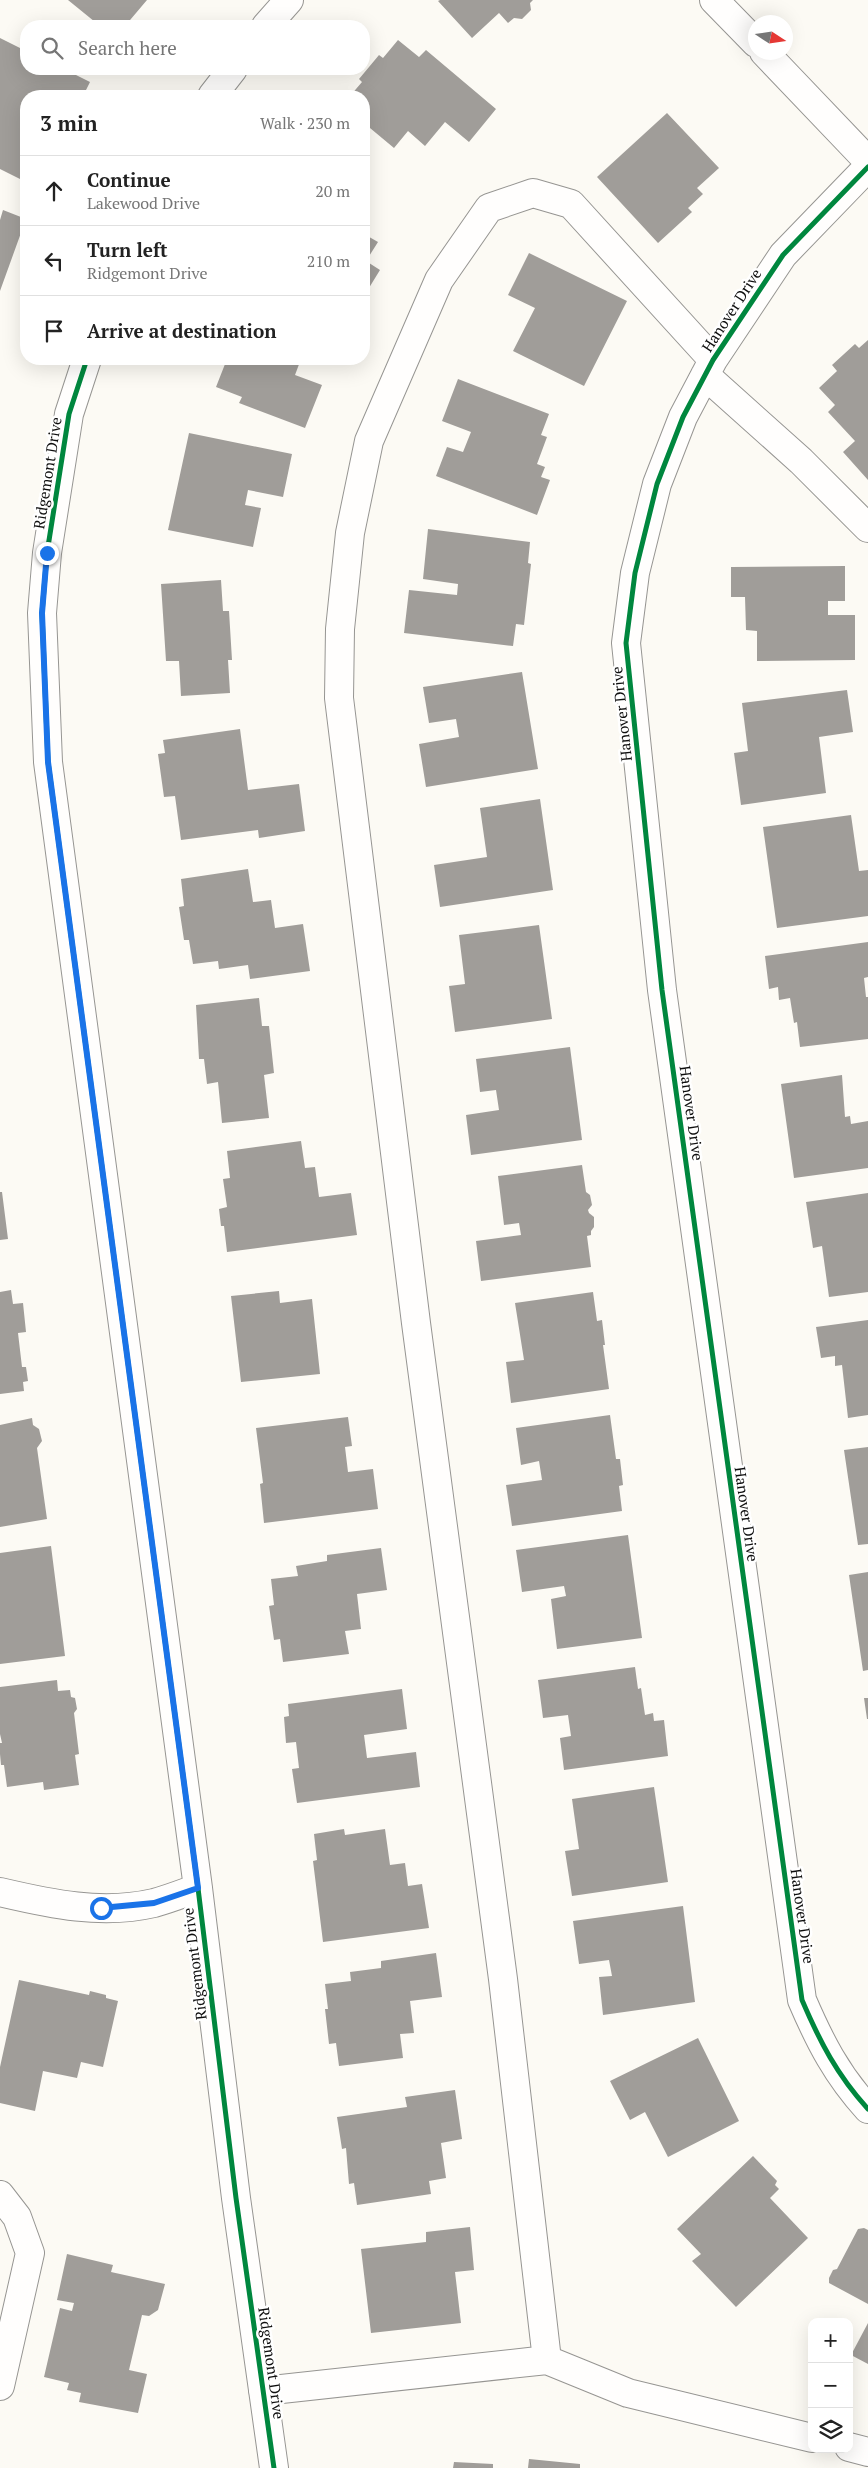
<!DOCTYPE html>
<meta charset="utf-8">
<style>
:root{--surface:#fff;--page:#f6f6f6;--text:#222;--muted:#767676;--line:#e0e0e0}
body{margin:0;font-family:"PT Serif",serif;background:var(--page);color:var(--text)}
.controls{position:absolute;right:15px;bottom:15px;display:grid;overflow:hidden;border-radius:10px;box-shadow:0 5px 20px #0002}
.controls button{width:45px;height:45px;display:grid;place-items:center;padding:0;border:0;border-bottom:1px solid var(--line);background:var(--surface);color:var(--text);font:25px sans-serif}
.compass{position:absolute;left:748px;top:15px;width:45px;height:45px;border-radius:50%;background:var(--surface);box-shadow:0 5px 20px #0002;rotate:102deg}
.stop{position:absolute;width:15px;height:15px;margin:-11px;border:4px solid #1a73e8;border-radius:50%;background:#fff}
.stop.end{background:#1a73e8;border-color:#fff;box-shadow:0 1px 5px #0008}
.list{margin:0;padding:0;list-style:none}
h2{display:flex;justify-content:space-between;align-items:center;height:65px;margin:0;padding:0 20px;font-size:21px}
h2 small{font-size:16px;font-weight:400;color:var(--muted)}
.list li{display:grid;grid-template-columns:32px 1fr auto;gap:15px;align-items:center;box-sizing:border-box;height:70px;padding:0 20px;border-top:1px solid var(--line)}
.list b{display:block;font-size:19px;white-space:nowrap}
.list p{margin:0;font-size:16px;white-space:nowrap;color:var(--muted)}
.list em{font-size:16px;font-style:normal;color:var(--muted)}
.icon{flex:none;width:28px;height:28px;fill:none;stroke:currentColor;stroke-width:2;stroke-linecap:round;stroke-linejoin:round}
.map{position:relative;flex:none;width:868px;height:2468px;overflow:hidden}
.search{position:absolute;background:var(--surface);box-shadow:0 5px 20px #0002;left:20px;top:20px;width:350px;height:55px;display:flex;align-items:center;gap:12px;box-sizing:border-box;padding:0 18px;border-radius:20px;color:var(--muted);font-size:19px}
.panel{position:absolute;background:var(--surface);box-shadow:0 5px 20px #0002;left:20px;top:90px;width:350px;height:275px;border-radius:20px}
.map>svg:first-child{display:block}
.building{fill:#a09d99}
.lines{fill:none;stroke-linecap:round;stroke-linejoin:round}
.minor-casing{stroke:#969592;stroke-width:30}
.minor{stroke:#fffefd;stroke-width:28}
.cycleway-casing{stroke:#fff;stroke-width:8}
.cycleway{stroke:#00873e;stroke-width:5}
.route{stroke:#1a73e8;stroke-width:6}
.labels{text-anchor:middle;dominant-baseline:central;stroke-width:5;stroke-linejoin:round;paint-order:stroke}
.street-label{font-size:15px;fill:#0f0f0f;stroke:#fff}
</style>
<div class="map">
<svg width="868" height="2468" viewBox="0 0 868 2468">
<rect width="100%" height="100%" fill="#fcfaf4"/>
<path class="building" d="M68,0H147L125,26H100Z
M440,0H533L530,3L531,10L522,19L514,18L508,23L499,13L472,38L438,1Z
M0,38L26,51V69H64L90,82L83,96H26V182L0,169Z
M398,40L419,57L426,50L496,109L469,142L445,122L425,146L408,131L394,148L364,123V96H350L362,82L359,79L379,55L383,58Z
M667,113L719,168L697,188L703,194L688,208L692,212L658,243L597,177Z
M364,197L370,200L364,211Z
M3,210L26,219L0,291V220Z
M364,234L378,242L366,261L380,270L364,296Z
M529,253L627,301L584,386L513,351L535,308L508,295Z
M868,340V480L843,452L855,441L828,412L835,405L819,388L837,371L832,365L855,344L859,348Z
M227,359H301L295,375L322,385L305,428L239,403L242,397L216,387Z
M458,379L549,414L541,435L547,437L537,464L545,467L541,477L550,480L537,515L436,476L447,447L463,452L471,432L442,421Z
M189,433L292,454L283,497L248,490L245,505L261,508L253,547L168,530Z
M428,529L530,542L528,563L531,564L524,625L516,624L513,646L404,633L409,590L457,595L458,584L423,579Z
M845,566V601H828V615H855V660L757,661V631L746,630L745,597H731V567Z
M221,580L223,611H229L232,660H228L230,693L181,696L179,661H166L161,584Z
M522,672L538,769L426,787L419,744L459,737L456,719L429,723L423,687Z
M847,690L853,732L819,737L826,793L741,805L734,753L748,751L742,703Z
M240,729L248,790L299,784L305,831L259,838L258,830L181,840L175,796L164,797L158,754L165,753L163,740Z
M540,799L553,890L440,907L434,865L487,857L480,808Z
M851,815L859,871L868,870V916L777,928L763,827Z
M248,869L253,902L271,900L275,928L303,924L310,971L250,979L248,965L219,969L218,961L193,964L189,940H184L179,907L184,906L181,879Z
M539,925L552,1019L455,1032L449,986L465,984L459,935Z
M868,942V977L864,978L866,997H868V1039L800,1047L797,1022L794,1023L790,998L779,1000L778,987L769,989L765,956Z
M259,998L262,1026H269L274,1073L264,1075L269,1118L222,1123L218,1082L207,1084L204,1059H199L196,1005Z
M570,1047L582,1140L471,1155L466,1115L499,1110L496,1090L480,1092L476,1059Z
M842,1075L845,1117L850,1116L851,1124L868,1121V1168L794,1178L781,1084Z
M301,1141L305,1168L315,1167L319,1197L351,1193L357,1235L227,1252L224,1226H221L219,1209L227,1207L223,1179L230,1178L227,1151Z
M582,1165L586,1192L590,1195L592,1205L588,1210L589,1213L594,1217V1227L591,1231V1235L587,1236L591,1267L481,1281L476,1241L521,1235L519,1223L504,1225L498,1176Z
M0,1192H2L8,1239L0,1240Z
M868,1193V1292L829,1297L822,1246L813,1248L806,1202Z
M11,1290L13,1304L23,1303L26,1332L18,1333L22,1367H26L28,1381L23,1382L24,1391L0,1394V1292Z
M279,1291L280,1303L312,1299L320,1374L241,1382L231,1296Z
M593,1292L597,1321L602,1320L605,1345H603L609,1389L511,1403L506,1362L524,1360L515,1303Z
M868,1320V1415L848,1418L842,1365L835,1366V1356L821,1358L816,1327Z
M610,1415L616,1459H620L623,1485L619,1486L622,1511L512,1526L506,1485L542,1480L539,1461L521,1465L516,1428Z
M348,1417L352,1446L345,1447L348,1472L373,1469L378,1509L264,1523L260,1484L263,1483L256,1428Z
M32,1418L33,1425L39,1429L42,1441L37,1448L47,1519L0,1527V1425Z
M868,1447V1544L858,1545L844,1450Z
M628,1535L642,1638L557,1649L551,1599L566,1596L564,1586L522,1592L516,1550Z
M51,1546L65,1656L0,1664V1553Z
M381,1548L387,1590L357,1594L361,1629L345,1631L349,1654L283,1662L280,1639L274,1640L269,1606L274,1605L271,1579L298,1576L296,1566L327,1561V1555Z
M868,1572V1670L863,1671L849,1575Z
M635,1667L638,1689L641,1688L645,1715L653,1713L654,1721L664,1720L668,1756L564,1770L560,1738L571,1736L568,1715L543,1718L538,1680Z
M57,1680L58,1691L70,1690L71,1697L75,1698L77,1709L74,1713L79,1754L75,1755L79,1785L44,1790L43,1782L7,1787L4,1765H1L0,1754V1743H2L0,1734V1687Z
M402,1689L407,1729L364,1735L367,1758L416,1752L420,1787L297,1803L292,1769L299,1768L296,1742L286,1743L284,1717L289,1716L288,1704Z
M864,1698H868V1719H867Z
M654,1787L668,1882L572,1896L565,1851L579,1849L572,1799Z
M344,1829L345,1835L385,1829L390,1865L405,1863L408,1886L422,1884L429,1928L323,1942L313,1861L317,1860L314,1834Z
M683,1906L695,2002L603,2015L599,1977L612,1976L609,1960L579,1964L573,1921Z
M436,1953L442,1997L410,2001L414,2033L400,2034L403,2058L339,2066L336,2043L329,2044L325,2009H328L325,1984L351,1981L350,1972L381,1968V1961Z
M19,1980L89,1995L90,1991L106,1995V1998L118,2001L103,2067L81,2062L77,2078L43,2071L35,2111L0,2103V2067Z
M698,2038L739,2121L668,2157L645,2112L630,2120L610,2081Z
M455,2090L462,2139L441,2143L446,2178L429,2181L431,2194L357,2205L354,2183L349,2184L346,2148L342,2149L337,2117L407,2107L405,2097Z
M753,2156L777,2181L775,2185L779,2189L770,2198L808,2238L736,2307L692,2261L701,2254L677,2229Z
M470,2227L474,2270L455,2272L461,2323L371,2333L361,2249L426,2242V2232Z
M864,2228L868,2230V2304L829,2283V2278L833,2270L837,2269L858,2229Z
M67,2254L113,2265L111,2272L165,2284L158,2310L149,2316L142,2315L129,2370L147,2374L138,2413L79,2402L81,2393L67,2390L69,2383L44,2377L60,2308L72,2311L74,2303L57,2300Z
M868,2323V2364L851,2355Z
M529,2459L580,2464V2468H528Z
M454,2462L493,2464V2468H453Z"/>
<g class="lines">
<defs>
<path id="minor" d="M714,0L756,43
M266,26L289,0
M764,52L868,161
M212,96L233,69
M868,167L783,255L713,360L683,417L657,484L635,573L626,643L662,990L802,2000C820,2042 837,2075 868,2109
M87,359L69,414L47,553L42,613L48,762L198,1888L236,2198L274,2468
M705,375L801,461L868,528
M0,1892C51,1904 102,1915 154,1903C169,1899 184,1893 198,1888
M0,2195L17,2217L30,2253L0,2386
M547,2360L503,1979L416,1323L339,698L340,629L350,533L369,441L439,280L489,208L533,193L571,204L713,360
M263,2391L547,2360L628,2393L812,2438
M849,2447L868,2452"/>
</defs>
<use href="#minor" class="minor-casing"/>
<use href="#minor" class="minor"/>
<defs>
<path id="cycleway" d="M868,167L783,255L713,360L683,417L657,484L635,573L626,643L662,990L802,2000C820,2042 837,2075 868,2109
M87,359L69,414L47,553L42,613L48,762L198,1888L236,2198L274,2468"/>
</defs>
<use href="#cycleway" class="cycleway-casing"/>
<use href="#cycleway" class="cycleway"/>
</g>
<g class="lines">
<path class="route" d="M47,553L42,613L48,762L198,1888L154,1903L101,1908"/>
</g>
<g class="labels">
<g class="street-label">
<text transform="translate(731 310) rotate(-57)">Hanover Drive</text>
<text transform="translate(47 473) rotate(-81)">Ridgemont Drive</text>
<text transform="translate(621 714) rotate(-96)">Hanover Drive</text>
<text transform="translate(692 1113) rotate(82)">Hanover Drive</text>
<text transform="translate(747 1514) rotate(82)">Hanover Drive</text>
<text transform="translate(803 1916) rotate(82)">Hanover Drive</text>
<text transform="translate(194 1964) rotate(-97)">Ridgemont Drive</text>
<text transform="translate(272 2363) rotate(82)">Ridgemont Drive</text>
</g>
</g>
</svg>
<div class="controls">
<button>+</button>
<button>−</button>
<button><svg class="icon" aria-label="layers" viewBox="0 0 24 24"><path d="M12 4l9 5-9 5-9-5zM3 14l9 5 9-5"/></svg></button>
</div>
<svg class="compass" viewBox="-18 -18 36 36"><path d="M0-13l5 13h-10z" fill="#e53935"/><path d="M0 13l5-13h-10z" fill="#767676"/></svg>
<div class="stop" style="left:101px;top:1908px"></div>
<div class="stop end" style="left:47px;top:553px"></div>
<div class="search"><svg class="icon" aria-label="search" viewBox="0 0 24 24"><circle cx="10" cy="10" r="6"/><path d="M15 15l6 6"/></svg>Search here</div>
<section class="panel">
<h2>3 min<small>Walk · 230 m</small></h2>
<ul class="list">
<li><svg class="icon" aria-label="ahead" viewBox="0 0 24 24"><path d="M12 20V5M6 11l6-6 6 6"/></svg><div><b>Continue</b><p>Lakewood Drive</p></div><em>20 m</em></li>
<li><svg class="icon" aria-label="left" viewBox="0 0 24 24"><path d="M17 20v-9H6M10 6l-5 5 5 5"/></svg><div><b>Turn left</b><p>Ridgemont Drive</p></div><em>210 m</em></li>
<li><svg class="icon" aria-label="arrive" viewBox="0 0 24 24"><path d="M6 21V4h12l-3 4 3 4H6"/></svg><div><b>Arrive at destination</b></div></li>
</ul>
</section>
</div>
